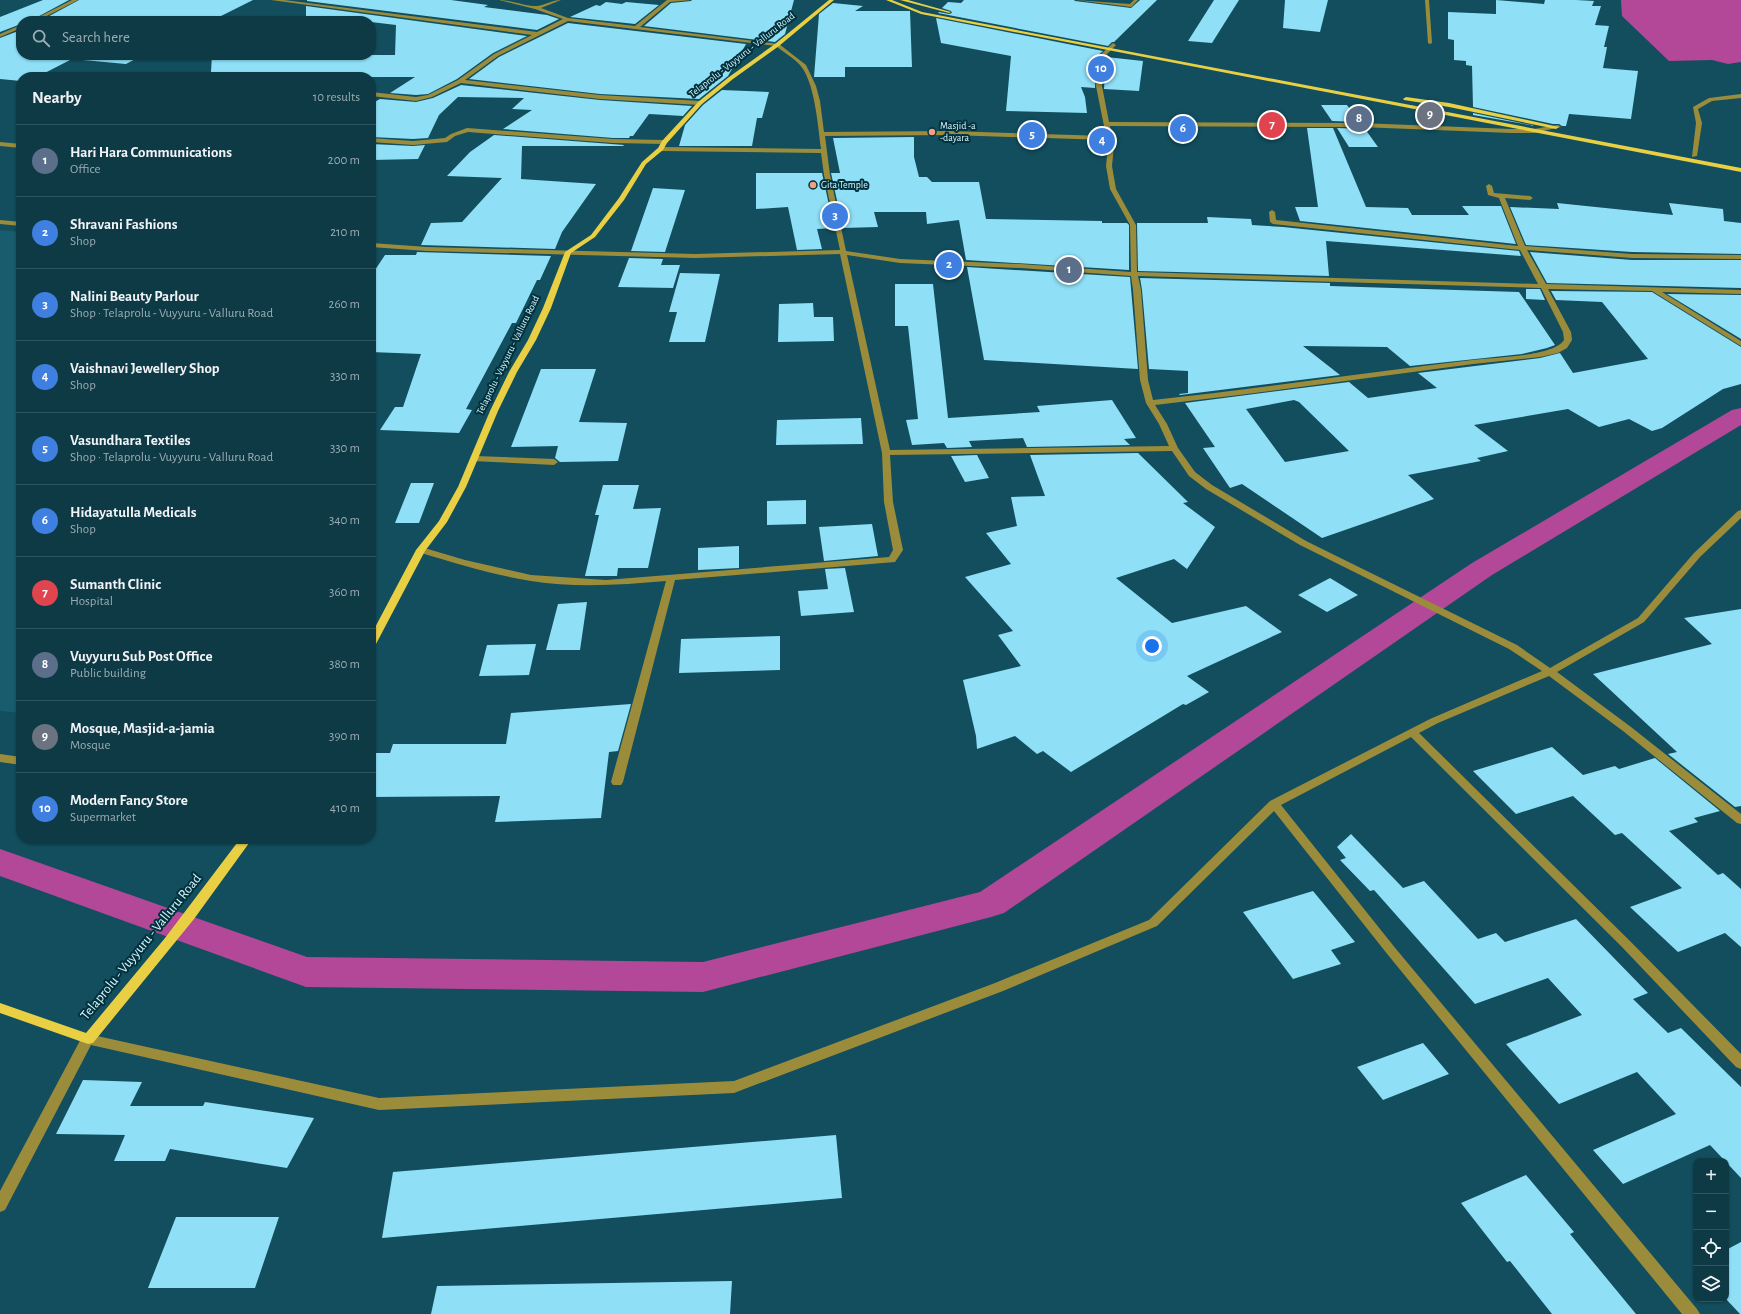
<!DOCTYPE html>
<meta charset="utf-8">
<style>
:root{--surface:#0e3a46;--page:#1c4551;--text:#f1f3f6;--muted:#9badb3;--line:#2e545f;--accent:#90b9f0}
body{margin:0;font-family:"Alegreya Sans",sans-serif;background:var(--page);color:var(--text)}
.controls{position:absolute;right:12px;bottom:12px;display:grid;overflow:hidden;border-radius:8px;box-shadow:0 1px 3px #0004}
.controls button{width:36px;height:36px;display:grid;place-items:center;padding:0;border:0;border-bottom:1px solid var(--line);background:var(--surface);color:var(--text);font:20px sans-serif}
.you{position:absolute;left:1152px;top:646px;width:14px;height:14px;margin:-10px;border:3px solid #fff;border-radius:50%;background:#1a73e8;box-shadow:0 0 0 6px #1a73e833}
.badge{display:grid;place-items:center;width:26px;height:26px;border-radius:50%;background:var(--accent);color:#fff;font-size:13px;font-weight:700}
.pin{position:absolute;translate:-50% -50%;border:2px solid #fff;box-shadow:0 1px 4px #0006}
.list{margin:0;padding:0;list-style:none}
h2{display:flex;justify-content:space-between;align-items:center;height:52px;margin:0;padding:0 16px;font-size:17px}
h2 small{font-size:13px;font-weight:400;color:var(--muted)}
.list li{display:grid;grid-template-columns:26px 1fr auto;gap:12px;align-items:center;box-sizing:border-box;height:72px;padding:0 16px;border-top:1px solid var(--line)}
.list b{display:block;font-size:15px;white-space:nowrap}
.list p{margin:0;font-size:13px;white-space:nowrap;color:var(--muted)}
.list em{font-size:13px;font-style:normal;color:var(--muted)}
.icon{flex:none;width:22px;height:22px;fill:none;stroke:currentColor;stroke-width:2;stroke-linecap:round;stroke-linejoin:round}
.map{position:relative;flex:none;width:1741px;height:1314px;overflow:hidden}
.search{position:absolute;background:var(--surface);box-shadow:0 1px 3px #0004;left:16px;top:16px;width:360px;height:44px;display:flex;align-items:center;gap:10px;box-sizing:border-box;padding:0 14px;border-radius:16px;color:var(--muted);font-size:15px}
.panel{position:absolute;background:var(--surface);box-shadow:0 1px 3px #0004;left:16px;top:72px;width:360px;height:772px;border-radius:16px}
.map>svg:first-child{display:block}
.built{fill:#195c6d}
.water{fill:#b34898}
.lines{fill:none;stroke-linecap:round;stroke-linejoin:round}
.canal{fill:#b34898;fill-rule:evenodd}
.building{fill:#8fdff7;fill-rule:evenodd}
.minor{fill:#9b8c3c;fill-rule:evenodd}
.major{fill:#e8cf44;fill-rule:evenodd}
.poi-dot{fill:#f39f84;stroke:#00323e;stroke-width:1.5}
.labels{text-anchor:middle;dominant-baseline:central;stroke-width:4;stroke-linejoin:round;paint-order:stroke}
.far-street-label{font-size:10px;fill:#d9f5fe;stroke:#00323e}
.far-poi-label{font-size:10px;fill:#d9f5fe;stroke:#00323e;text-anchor:start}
.near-street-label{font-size:14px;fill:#d9f5fe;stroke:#00323e}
</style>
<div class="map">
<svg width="1741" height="1314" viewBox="0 0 1741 1314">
<rect width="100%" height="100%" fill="#124e5d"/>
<path class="built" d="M0,230L21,232V713L0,711Z"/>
<path class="water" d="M1621,0H1741V62L1728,64L1712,60L1669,61L1622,16Z"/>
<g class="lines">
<path class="canal" d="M1741,408V425L1492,575L1004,913L991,917L703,992L306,987L0,876V849L307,957L703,962L980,892L1472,563L1732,410Z"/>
</g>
<path class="building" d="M43,0H69L30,21H21V24L0,32V17Z
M79,0H253L211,21H40Z
M307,0H451L488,5L484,7L547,15L559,19L537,30L307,1Z
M692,0H794L785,34L775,42L644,26L671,3L691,1Z
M964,0H1074L1075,1L1131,8L1140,0H1157L1114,42H1112L1108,46L938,13L939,12L949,14L952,13L951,11L942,8L948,2L961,3Z
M1214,0H1239L1212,43L1188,41Z
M1285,0H1328L1320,32L1283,28Z
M1496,0L1544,4L1545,0H1576L1594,1L1592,6H1601L1595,25L1609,26L1604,47H1607L1603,68L1638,71L1631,119L1569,114L1566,126H1562L1559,124H1553L1473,107L1472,66L1466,65V61L1454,60V40L1448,39V12L1496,14Z
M606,2L622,4L626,2L659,5L635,24L570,17L596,5L600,6Z
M833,3L863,6L855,11H910L912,67H845V77H814L819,14Z
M306,6L527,36L493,53L457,79L428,94L416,95L390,93L415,77H270L211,72L212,55H395L396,25L371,22V21L306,17Z
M936,18L1103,51L1096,57L1095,88L1081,87L1085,97L1087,113L1006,111L1011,56L941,43Z
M568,23L746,44L728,76L699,99L600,94L469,79L499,57Z
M21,30V55H143L126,64L72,59L37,77H21V81L0,79V38Z
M1106,57L1143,61L1139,91L1104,89Z
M461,85L600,100L692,106L683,116L649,114L633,136H630L629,138H613L503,129L532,110L512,109L524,98L458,97L439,115L428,138L413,139L371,137V104L380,99L416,102L433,98Z
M722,90L769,92L762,118H757L752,146H679L685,125L703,105Z
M1321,105H1347L1359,122L1332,121Z
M1473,113L1536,126L1473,115Z
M1307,128H1333L1366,207L1408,208L1412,215H1469L1462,206H1501L1516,244L1300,221L1295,207H1318Z
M1337,128L1365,129L1378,147H1349Z
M494,135L624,145L623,146H522L521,179L596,184L562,232L555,249L421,245L431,223L462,222L502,178L447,176L470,152Z
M914,137V157L919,177H927L932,182H979L986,219L1102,221V223H1127L1129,225V270L966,260L959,220L927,224L926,212H874L878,227L843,228L831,173H840L833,138Z
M371,144L413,146L425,145L418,159L371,160Z
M756,173H822L834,228L817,229L822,249L797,250L788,207L756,209Z
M653,188L685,190L665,252L631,251Z
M1557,203L1673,215L1669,203L1723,209L1724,221L1741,223V254L1632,252L1526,245L1510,207L1559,209Z
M1207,217L1251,219L1252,225L1283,227L1519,251L1521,256L1326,241L1329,276L1138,271L1137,223H1208Z
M417,252L551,256L540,280H537L516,323H512L466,409L472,410L459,433L380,430L395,407H403L421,354L371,352V276L385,255H416Z
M1530,252L1632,260H1741V288L1547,283Z
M629,258L663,259L661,265H680L673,288L618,287Z
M967,267L1130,277L1138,369L984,360Z
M680,273L720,274L705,342H669L677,312H669Z
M1140,278L1330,283V286L1519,292L1555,345L1547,348L1522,354L1410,366L1387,347L1303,346L1340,375L1180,395L1179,394L1188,393V371L1149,369L1142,290Z
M895,284H933L948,418L1040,412L1037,406L1112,400L1136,438L1124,439L1130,445L1027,447L1023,438L969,441L972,447L947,448L944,443L912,445L906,420L918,419L908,326H895Z
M1526,289H1540L1545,300L1526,299Z
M1551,291L1652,292L1741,347V384L1723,389L1662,428L1652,431L1629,419L1599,427L1568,409L1474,425L1508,451L1477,458L1481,461L1408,475L1434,499L1322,538L1242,484L1230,488L1203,448L1215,447L1185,403L1349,382L1368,398L1437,388L1418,373L1540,358L1560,353L1573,373L1648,359L1602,302L1556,300ZM1294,400L1299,402L1349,451L1285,462L1246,409Z
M1667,294L1741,295V339Z
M813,303L814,317H833L834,341L778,342L779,304Z
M541,369H596L579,422L627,423L618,461L560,462L555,458L558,446L511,447Z
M861,418L863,444L776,445L777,420Z
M1138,453L1188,502L1183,503L1215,527L1187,569L1174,559L1116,578L1172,623L1246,606L1282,632L1187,676L1209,692L1186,705L1183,704L1071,772L1043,751L1037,754L1015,736L977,749L976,736L963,680L1021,666L998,635L1013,631L965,577L1011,564L986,533L1017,526L1011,497L1045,496L1030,455Z
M977,455L989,478L965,482L951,456Z
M411,483H434L419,523H395Z
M603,485H639L633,509L661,508L648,568H618L617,576H585L599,515H595Z
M806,500V524L767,525V501Z
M872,524L878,556L824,561L819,527Z
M739,546V568L698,570V548Z
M845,568L854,612L801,616L798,591L828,589L825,569Z
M1330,578L1358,595L1327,612L1298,595Z
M587,602L580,650H546L558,604Z
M1741,609V806L1735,807L1668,754L1677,752L1593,674L1712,644L1684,618Z
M780,636V670L679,673L681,639Z
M536,644L529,675L479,676L487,645Z
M631,704L618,751L609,752L601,818L495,822L500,796L371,797V753H390L393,744H506L511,713Z
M1552,747L1583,775L1615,766L1619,769L1655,758L1720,811L1694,818L1698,822L1669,831L1718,875L1723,873L1741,889V947L1725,933L1678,952L1630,907L1682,888L1622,833L1615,835L1573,796L1516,814L1473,771Z
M1351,834L1403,888L1424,881L1478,939L1496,933L1505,942L1576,919L1648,993L1633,999L1668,1033L1681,1028L1741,1087V1178L1710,1145L1623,1184L1593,1150L1676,1114L1637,1072L1559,1104L1506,1044L1582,1015L1548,978L1475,1004L1374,890L1370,891L1340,860L1346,858L1337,847Z
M1313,891L1355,942L1331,950L1341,964L1293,979L1243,912Z
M1423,1043L1449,1074L1383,1100L1357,1067Z
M83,1080L142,1082L130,1106H203L205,1102L314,1118L287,1168L170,1149L165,1161H114L125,1135L56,1134Z
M836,1135L842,1198L382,1238L393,1172Z
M1526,1175L1574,1232L1570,1234L1636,1314H1552L1510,1261L1507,1262L1461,1203Z
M176,1217H279L255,1288H148Z
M1741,1242V1314H1740L1726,1299V1250Z
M732,1281L730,1314H431L437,1286Z"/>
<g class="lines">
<path class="minor" d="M72,0H78L37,21H31Z
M271,0H284L537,32L563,19L535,9L499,0C510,0 528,7 537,6C545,5 552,0 561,0L541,8L568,18L635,26L667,0H691L670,2L640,27L779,44L806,65L816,86L820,101L824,132L949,131L1106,136L1096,86L1098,57L1113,43L1116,45L1104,57L1102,86L1109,122L1360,123L1511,129H1534L1558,125L1561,127L1534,133H1511L1360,127L1110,126L1114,146L1112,166L1116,189L1136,225L1137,272L1538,284L1520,250L1273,224L1270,222L1269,212L1272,210L1275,212L1276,220L1518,246L1499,198L1488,195L1486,186L1489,184L1492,186L1494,193L1530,196L1533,198L1530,200L1505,198L1525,246L1632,254L1741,255V259L1632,258L1527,250L1546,284L1741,290V294L1662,292L1741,341V346L1652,291L1548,289L1571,332L1572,340L1567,348L1558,353L1540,357L1473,364L1239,395L1155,405L1167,424L1178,448L1195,472L1212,485L1306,541L1517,645L1550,668L1638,618L1694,553L1738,511L1741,510V518L1700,557L1644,622L1557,672L1631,727L1741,814V824L1737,823L1623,731L1549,676L1438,723L1419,733L1630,941L1741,1054V1069L1736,1067L1622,947L1411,737L1281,805L1396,949L1697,1309L1700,1314H1682L1388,955L1274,811L1157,926L1003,991L734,1093L379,1110L91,1045L5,1210L0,1212V1191L83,1035L88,1034L379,1098L734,1081L995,983L1149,920L1270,801L1430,719L1542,671L1509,649L1300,545L1206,489L1189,476L1172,451L890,455L893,502L903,550L895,562L675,580L623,782L621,785H613L611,782L666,581C621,585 575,588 531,581C493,575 455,563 418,552L416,550L421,547L465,560L531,575L606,580L889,557L893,550L884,502L882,453L840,254L695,258L427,251L371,247V243L427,247L695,254L840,250L824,175L821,153L661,151L658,149L661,147L821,149C818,127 815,82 800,65C794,58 783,52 776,46L568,21L498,56L465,80L600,95L700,101L703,103L700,105L600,99L461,83L432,97L416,101L371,96V92L416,97L428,95L458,80L494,54L532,35ZM949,135L1107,140L1108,146L1106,166L1110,189L1130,225L1131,272L1021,264L900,259L846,251L830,175L825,136ZM847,255L900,263L1021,268L1131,276L1133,290L1140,380L1146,403L1159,424L1169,446L890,450ZM1138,276L1541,288L1563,332L1564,340C1553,357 1493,357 1472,360C1366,373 1260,388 1153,400L1148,380L1141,290Z
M1075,0L1130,4L1134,0H1138L1131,7Z
M1425,0H1429L1432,43L1430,44L1428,43Z
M21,25V28L0,37V34Z
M1741,94V98L1712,101L1698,109L1702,123L1697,156L1692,157L1696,123L1693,107L1709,98Z
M467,128L613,139L664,140L667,142L664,144L613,143L468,132L455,136L447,142L413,145L371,142V138L413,141L445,138L451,134Z
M0,142L21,144V148L0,146Z
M0,220L21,222V226L0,224Z
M475,456L554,459L558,462L554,465L472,461L471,459L472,457Z
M0,754L21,757V765L0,762Z"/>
<path class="major" d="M829,0H834L779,46L733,79L702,104L667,143L663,150L646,164L624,200L595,237L571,253L551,308L536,340L517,372L498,411L466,487L447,522L425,551L376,644L371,647V635L416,550L439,521L458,487L490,411L509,372L528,340L543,308L565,252L591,235L619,198L642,162L658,148L662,141L698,102L729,77L775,44Z
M886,0H892L922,12L1741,168V172L921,14Z
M900,0H908L951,12L949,13Z
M1406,97L1449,103L1559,127L1556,129L1449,107L1404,100L1403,99Z
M240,839H252L194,919L93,1043L88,1044L0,1013V1003L86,1033L165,938Z"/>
</g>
<g class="poi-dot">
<circle cx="932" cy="132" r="4"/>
<circle cx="813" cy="185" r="4"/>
</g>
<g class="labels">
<g class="far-street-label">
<text transform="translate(742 55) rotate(-38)">Telaprolu - Vuyyuru - Valluru Road</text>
<text transform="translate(508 355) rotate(-64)">Telaprolu - Vuyyuru - Valluru Road</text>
</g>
<g class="far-poi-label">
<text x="940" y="126">Masjid -a<tspan x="940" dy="12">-dayara</tspan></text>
<text x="821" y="185">Gita Temple</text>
</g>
<g class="near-street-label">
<text transform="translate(141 947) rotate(-51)">Telaprolu - Vuyyuru - Valluru Road</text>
</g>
</g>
</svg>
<div class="controls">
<button>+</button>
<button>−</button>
<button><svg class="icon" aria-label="locate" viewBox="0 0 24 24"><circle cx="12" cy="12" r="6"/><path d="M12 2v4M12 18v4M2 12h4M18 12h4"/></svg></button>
<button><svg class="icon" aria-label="layers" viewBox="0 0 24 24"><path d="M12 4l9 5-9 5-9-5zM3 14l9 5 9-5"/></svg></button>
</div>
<div class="you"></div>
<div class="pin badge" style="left:1069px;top:270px;background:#5c6f8a">1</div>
<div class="pin badge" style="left:949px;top:265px;background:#3f7fe0">2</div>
<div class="pin badge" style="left:835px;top:216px;background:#3f7fe0">3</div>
<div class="pin badge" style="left:1102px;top:141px;background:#3f7fe0">4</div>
<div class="pin badge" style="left:1032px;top:135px;background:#3f7fe0">5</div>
<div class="pin badge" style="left:1183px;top:129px;background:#3f7fe0">6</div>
<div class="pin badge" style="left:1272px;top:125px;background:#e0444e">7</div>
<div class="pin badge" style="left:1359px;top:119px;background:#5c6f8a">8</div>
<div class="pin badge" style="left:1430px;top:115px;background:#6b7280">9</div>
<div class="pin badge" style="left:1101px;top:69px;background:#3f7fe0">10</div>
<div class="search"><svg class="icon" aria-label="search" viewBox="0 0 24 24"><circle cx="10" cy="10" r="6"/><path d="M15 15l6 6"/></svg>Search here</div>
<section class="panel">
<h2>Nearby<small>10 results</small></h2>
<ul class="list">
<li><span class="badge" style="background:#5c6f8a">1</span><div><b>Hari Hara Communications</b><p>Office</p></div><em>200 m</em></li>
<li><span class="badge" style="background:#3f7fe0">2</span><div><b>Shravani Fashions</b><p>Shop</p></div><em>210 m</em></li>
<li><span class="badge" style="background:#3f7fe0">3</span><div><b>Nalini Beauty Parlour</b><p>Shop · Telaprolu - Vuyyuru - Valluru Road</p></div><em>260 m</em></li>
<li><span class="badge" style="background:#3f7fe0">4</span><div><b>Vaishnavi Jewellery Shop</b><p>Shop</p></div><em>330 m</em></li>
<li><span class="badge" style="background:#3f7fe0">5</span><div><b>Vasundhara Textiles</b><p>Shop · Telaprolu - Vuyyuru - Valluru Road</p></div><em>330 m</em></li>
<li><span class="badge" style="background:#3f7fe0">6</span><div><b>Hidayatulla Medicals</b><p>Shop</p></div><em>340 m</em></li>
<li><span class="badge" style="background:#e0444e">7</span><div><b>Sumanth Clinic</b><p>Hospital</p></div><em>360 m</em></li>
<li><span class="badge" style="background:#5c6f8a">8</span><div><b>Vuyyuru Sub Post Office</b><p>Public building</p></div><em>380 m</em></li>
<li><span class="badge" style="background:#6b7280">9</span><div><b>Mosque, Masjid-a-jamia</b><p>Mosque</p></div><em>390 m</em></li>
<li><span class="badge" style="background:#3f7fe0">10</span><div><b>Modern Fancy Store</b><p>Supermarket</p></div><em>410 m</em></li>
</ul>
</section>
</div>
